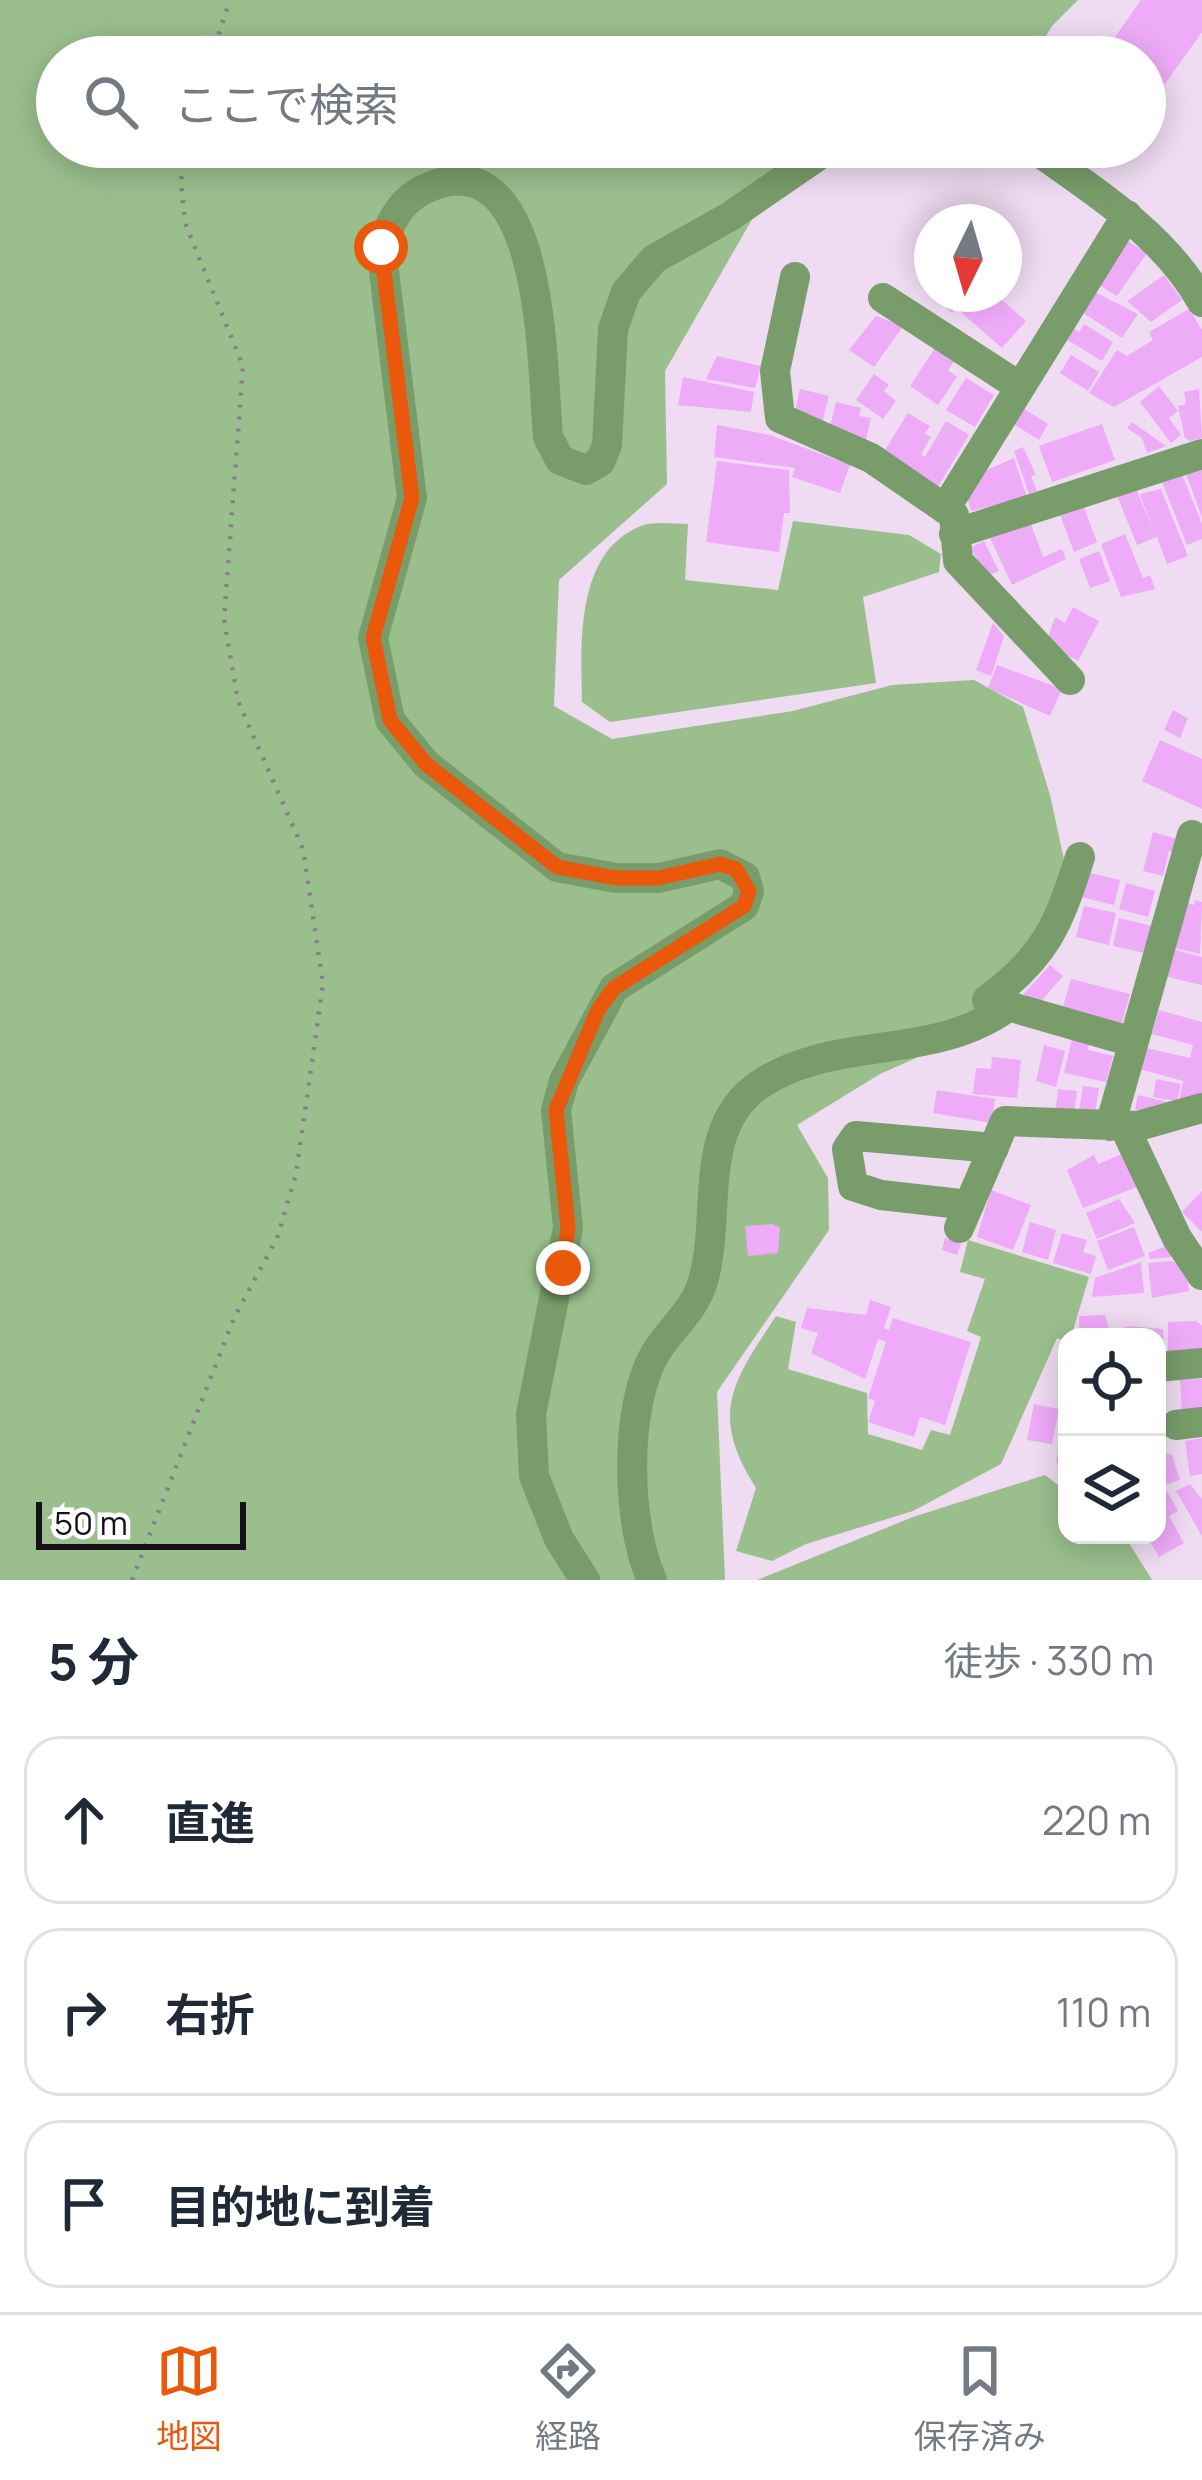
<!DOCTYPE html>
<html lang="ja">
<meta charset="utf-8">
<style>
:root{--surface:#fff;--page:#f2f2f3;--text:#1f2937;--muted:#747a83;--line:#e0e1e3;--accent:#ea580c}
body{margin:0;font-family:Manrope,"Noto Sans JP",sans-serif;background:var(--page);color:var(--text)}
.controls{position:absolute;right:36px;bottom:36px;display:grid;overflow:hidden;border-radius:24px;box-shadow:0 6px 30px #0003}
.controls button{width:108px;height:108px;display:grid;place-items:center;padding:0;border:0;border-bottom:3px solid var(--line);background:var(--surface);color:var(--text);font:60px sans-serif}
.compass{position:absolute;left:914px;top:204px;width:108px;height:108px;border-radius:50%;background:var(--surface);box-shadow:0 6px 30px #0003;rotate:185deg}
.scale{position:absolute;left:36px;bottom:30px;width:210px;box-sizing:border-box;padding-left:12px;border:6px solid #160f17;border-top:0;font-size:33px;line-height:42px;white-space:nowrap;color:#160f17;-webkit-text-stroke:9px #fff;paint-order:stroke}
.stop{position:absolute;width:36px;height:36px;margin:-27px;border:9px solid #ea580c;border-radius:50%;background:#fff}
.stop.end{background:#ea580c;border-color:#fff;box-shadow:0 3px 12px #0008}
.list{margin:0;padding:0;list-style:none}
h2{display:flex;justify-content:space-between;align-items:center;height:156px;margin:0;padding:0 48px;font-size:51px}
h2 small{font-size:39px;font-weight:400;color:var(--muted)}
.list li{display:grid;grid-template-columns:78px 1fr auto;gap:36px;align-items:center;box-sizing:border-box;height:168px;margin:0 24px 24px;padding:0 24px;border:3px solid var(--line);border-radius:36px}
.list b{display:block;font-size:45px;white-space:nowrap}
.list em{font-size:39px;font-style:normal;color:var(--muted)}
.icon{flex:none;width:66px;height:66px;fill:none;stroke:currentColor;stroke-width:2;stroke-linecap:round;stroke-linejoin:round}
.map{position:relative;flex:none;width:1202px;height:1580px;overflow:hidden}
.search{position:absolute;background:var(--surface);box-shadow:0 6px 30px #0003;left:36px;right:36px;top:36px;height:132px;display:flex;align-items:center;gap:30px;box-sizing:border-box;padding:0 42px;border-radius:66px;color:var(--muted);font-size:45px}
.sheet{height:732px;background:var(--surface)}
nav{display:flex;justify-content:space-around;align-items:center;box-sizing:border-box;height:168px;border-top:3px solid var(--line);background:var(--surface);font-size:33px;color:var(--muted)}
nav a{display:grid;justify-items:center;gap:6px}
nav .on{color:var(--accent)}
.map>svg:first-child{display:block}
.green{fill:#9abf8d}
.building{fill:#eeabf8}
.lines{fill:none;stroke-linecap:round;stroke-linejoin:round}
.path{stroke:#8a7c8c;stroke-width:4.5;stroke-dasharray:3 9;stroke-linecap:butt}
.minor{stroke:#789d6a;stroke-width:30}
.route{stroke:#ea580c;stroke-width:15}
</style>
<div class="map">
<svg width="1202" height="1580" viewBox="0 0 1202 1580">
<rect width="100%" height="100%" fill="#efdbf2"/>
<path class="green" d="M0,0H1078L1052,26L1033,57H57V147H868L828,160L758,209L665,371L667,484L559,580L554,706L612,739L793,711L892,685L974,680L1023,707L1050,795L1074,906L957,1040L880,1074L797,1125L828,1178L829,1230L717,1392L725,1580H0Z
M793,521L909,535L941,554L939,572L863,597L876,683L610,722L582,702C581,644 575,552 641,526C654,521 675,524 688,524L685,580L778,590Z
M968,1240L1089,1277L1071,1337L1067,1343L1057,1338L1001,1464L913,1511L806,1544L772,1561L736,1551L756,1488C709,1414 732,1383 776,1316L796,1322L788,1369L867,1393L868,1434L922,1450L931,1430L950,1435L981,1337L967,1331L985,1279L960,1272Z
M1045,1475L1067,1492V1535H1124L1152,1580H757L913,1517Z"/>
<path class="building" d="M1141,0H1202V32L1145,112V57H1101Z
M1123,238L1147,253L1117,296L1094,282Z
M1164,275L1182,300L1151,322L1127,301Z
M1093,291L1138,314L1122,338L1080,311Z
M931,294H995L1026,321L1002,348L956,308L952,313Z
M1189,309L1202,330V357L1114,407L1089,393L1117,350L1127,356L1153,340L1149,332Z
M876,316L903,326L874,367L849,350Z
M1084,324L1113,342L1102,361L1066,339L1073,328L1079,332Z
M935,348L955,360L948,370L957,377L938,405L910,386Z
M1071,355L1099,372L1088,391L1060,373Z
M717,356L761,366L755,388L706,379Z
M874,374L889,385L884,391L896,401L883,419L856,400Z
M683,377L754,392L751,412L678,405Z
M966,378L994,395L975,427L946,410Z
M1159,386L1178,411L1169,418L1181,435L1171,443L1140,402Z
M800,389L829,396L822,423L794,416Z
M1199,389L1202,438L1191,441L1185,438L1178,406L1186,404L1184,392Z
M836,402L861,408L859,416L871,418L866,440L829,431Z
M1015,403L1048,424L1039,440L1005,419Z
M908,413L930,426L925,434L931,437L921,454L925,457L946,421L969,435L936,490L885,450Z
M1132,422L1166,446L1147,453L1142,438L1127,428Z
M1102,424L1115,460L1052,482L1039,446Z
M717,425L770,435L850,465L840,493L792,477L795,468L714,457Z
M1023,447L1036,475L1031,476L1037,491L1029,494L1014,451Z
M1014,458L1027,497L971,511L965,490L973,476Z
M717,461L789,470L790,513H784L779,552L706,542Z
M1202,462V517L1184,469Z
M1182,474L1202,524V539L1187,545L1162,482Z
M1133,481L1153,530L1140,494L1161,489L1188,556L1167,564L1157,537L1137,545L1114,488Z
M1081,500L1097,542L1074,552L1058,509Z
M1029,519L1043,557L1062,549L1066,559L1012,585L990,538Z
M1125,534L1143,578L1150,575L1155,589L1121,597L1101,544Z
M984,541L999,571L988,575L970,548Z
M1099,551L1110,581L1090,588L1079,559Z
M1073,607L1099,621L1078,661L1046,644L1055,617L1065,623Z
M993,623L1004,636L991,676L976,670Z
M997,665L1062,689L1050,716L988,688Z
M1173,710L1188,718L1180,738L1164,730Z
M1160,740L1202,759V809L1142,781Z
M1153,832L1184,841L1180,854L1169,851L1163,876L1143,871Z
M1086,872L1120,880L1114,905L1081,897Z
M1126,883L1155,891L1148,917L1119,909Z
M1195,900L1202,902L1200,954L1171,947L1182,901L1194,905Z
M1084,906L1116,913L1109,945L1076,937Z
M1119,918L1152,926L1145,953L1113,946Z
M1171,949L1202,957V985L1164,976Z
M1050,965L1063,976L1038,1005L1024,994Z
M1071,979L1130,994L1120,1030L1061,1014Z
M1159,1010L1202,1022V1096L1179,1101L1183,1081L1140,1069L1146,1048L1190,1058L1193,1045L1152,1034Z
M1072,1039L1089,1043L1088,1050L1113,1056L1106,1082L1064,1073Z
M1044,1045L1065,1051L1056,1087L1036,1081Z
M992,1057L1021,1060L1017,1098L973,1094L976,1068L991,1069Z
M1156,1079L1181,1084L1177,1101L1153,1097Z
M1083,1086L1099,1088L1094,1119L1078,1116Z
M1058,1089L1077,1091L1074,1115L1055,1113Z
M937,1090L995,1099L991,1123L933,1113Z
M1138,1095L1171,1103L1148,1113L1135,1109Z
M1124,1153L1137,1187L1083,1208L1067,1170L1094,1155L1098,1164Z
M991,1190L1031,1205L1013,1250L977,1237Z
M1202,1191V1232L1182,1212Z
M1119,1199L1135,1223L1097,1239L1086,1213Z
M1030,1222L1056,1230L1048,1260L1022,1252Z
M773,1224L780,1228L778,1253L748,1256L745,1226Z
M1134,1227L1145,1256L1108,1270L1097,1241Z
M1062,1233L1087,1240L1083,1252L1096,1256L1091,1274L1053,1263Z
M945,1238L961,1244L957,1255L942,1250Z
M1169,1245L1171,1257L1150,1259L1148,1253Z
M1173,1261L1187,1272L1189,1291L1152,1298L1148,1263Z
M1141,1262L1144,1293L1092,1297L1095,1278Z
M870,1300L891,1307L884,1328L889,1330L893,1318L971,1342L945,1425L920,1417L914,1437L868,1422L875,1401L868,1398L886,1342L878,1339L865,1379L811,1353L818,1333L801,1328L807,1308L866,1315Z
M1105,1315L1111,1337H1068L1079,1333V1316Z
M1196,1321L1202,1326V1356L1168,1357V1322Z
M1129,1326L1163,1329L1164,1358H1157V1337H1116V1330Z
M1202,1379V1410L1182,1412L1180,1380Z
M1034,1404L1059,1409L1052,1444L1027,1440Z
M1062,1426H1067V1464L1056,1463Z
M1202,1438V1474L1190,1476L1185,1441Z
M1160,1451L1172,1455L1180,1480L1157,1487Z
M1190,1484L1202,1499V1536L1176,1491Z
M1167,1491L1178,1511L1169,1516L1184,1543L1159,1557L1150,1542L1140,1544L1135,1535H1157V1508L1163,1505L1158,1495Z"/>
<g class="lines">
<path class="path" d="M211,57L230,0
M132,1580L234,1318L277,1238L296,1174L323,984L303,849L238,701L224,619L243,366L185,223L181,181L186,147"/>
<path class="minor" d="M1032,147C1095,192 1164,234 1202,302
M795,277L775,371L780,418L871,458L954,515L958,561L1070,680
M883,298L1020,387
M945,509L1127,215
M954,534L1202,454
M1080,857C1058,926 1046,956 987,1000L1133,1042
M1110,1126L1192,835
M1124,1126L1177,1238L1202,1275
M969,1205L881,1195L853,1186L847,1149L856,1136L994,1148
M959,1228L1005,1121L1138,1126L1202,1108
M1157,1367L1202,1363
M1176,1425L1202,1422
M585,1580L559,1539L534,1476L531,1414L568,1228L556,1110L564,1081L614,988L744,906L749,891L745,877L720,864L659,878H616L557,867L426,764L390,720L373,638L412,498L381,247C393,214 405,193 441,183C546,154 542,376 548,437L560,460L586,470L600,462L607,445L613,329L626,292L654,259L729,217L831,147
M652,1580C626,1524 623,1402 658,1349C674,1325 695,1309 703,1281C722,1217 696,1128 759,1085C834,1034 935,1062 1009,1006"/>
</g>
<g class="lines">
<path class="route" d="M381,247L412,498L373,638L390,720L426,764L557,867L616,878H658L720,864L736,869L749,891L744,906L614,988L598,1010L556,1110L568,1228L563,1268"/>
</g>
</svg>
<div class="controls">
<button><svg class="icon" aria-label="locate" viewBox="0 0 24 24"><circle cx="12" cy="12" r="6"/><path d="M12 2v4M12 18v4M2 12h4M18 12h4"/></svg></button>
<button><svg class="icon" aria-label="layers" viewBox="0 0 24 24"><path d="M12 4l9 5-9 5-9-5zM3 14l9 5 9-5"/></svg></button>
</div>
<svg class="compass" viewBox="-18 -18 36 36"><path d="M0-13l5 13h-10z" fill="#e53935"/><path d="M0 13l5-13h-10z" fill="#747a83"/></svg>
<div class="scale">50 m</div>
<div class="stop" style="left:381px;top:247px"></div>
<div class="stop end" style="left:563px;top:1268px"></div>
<div class="search"><svg class="icon" aria-label="search" viewBox="0 0 24 24"><circle cx="10" cy="10" r="6"/><path d="M15 15l6 6"/></svg>ここで検索</div>
</div>
<section class="sheet">
<h2>5 分<small>徒歩 · 330 m</small></h2>
<ul class="list">
<li><svg class="icon" aria-label="ahead" viewBox="0 0 24 24"><path d="M12 20V5M6 11l6-6 6 6"/></svg><div><b>直進</b></div><em>220 m</em></li>
<li><svg class="icon" aria-label="right" viewBox="0 0 24 24"><path d="M7 20v-9h11M14 6l5 5-5 5"/></svg><div><b>右折</b></div><em>110 m</em></li>
<li><svg class="icon" aria-label="arrive" viewBox="0 0 24 24"><path d="M6 21V4h12l-3 4 3 4H6"/></svg><div><b>目的地に到着</b></div></li>
</ul>
</section>
<nav>
<a class="on"><svg class="icon" aria-label="map" viewBox="0 0 24 24"><path d="M3 6l6-2 6 2 6-2v14l-6 2-6-2-6 2zM9 4v14M15 6v14"/></svg>地図</a>
<a><svg class="icon" aria-label="directions" viewBox="0 0 24 24"><path d="M12 3l9 9-9 9-9-9zM9 14v-3h6M13 9l2 2-2 2"/></svg>経路</a>
<a><svg class="icon" aria-label="saved" viewBox="0 0 24 24"><path d="M7 4h10v16l-5-4-5 4z"/></svg>保存済み</a>
</nav>
